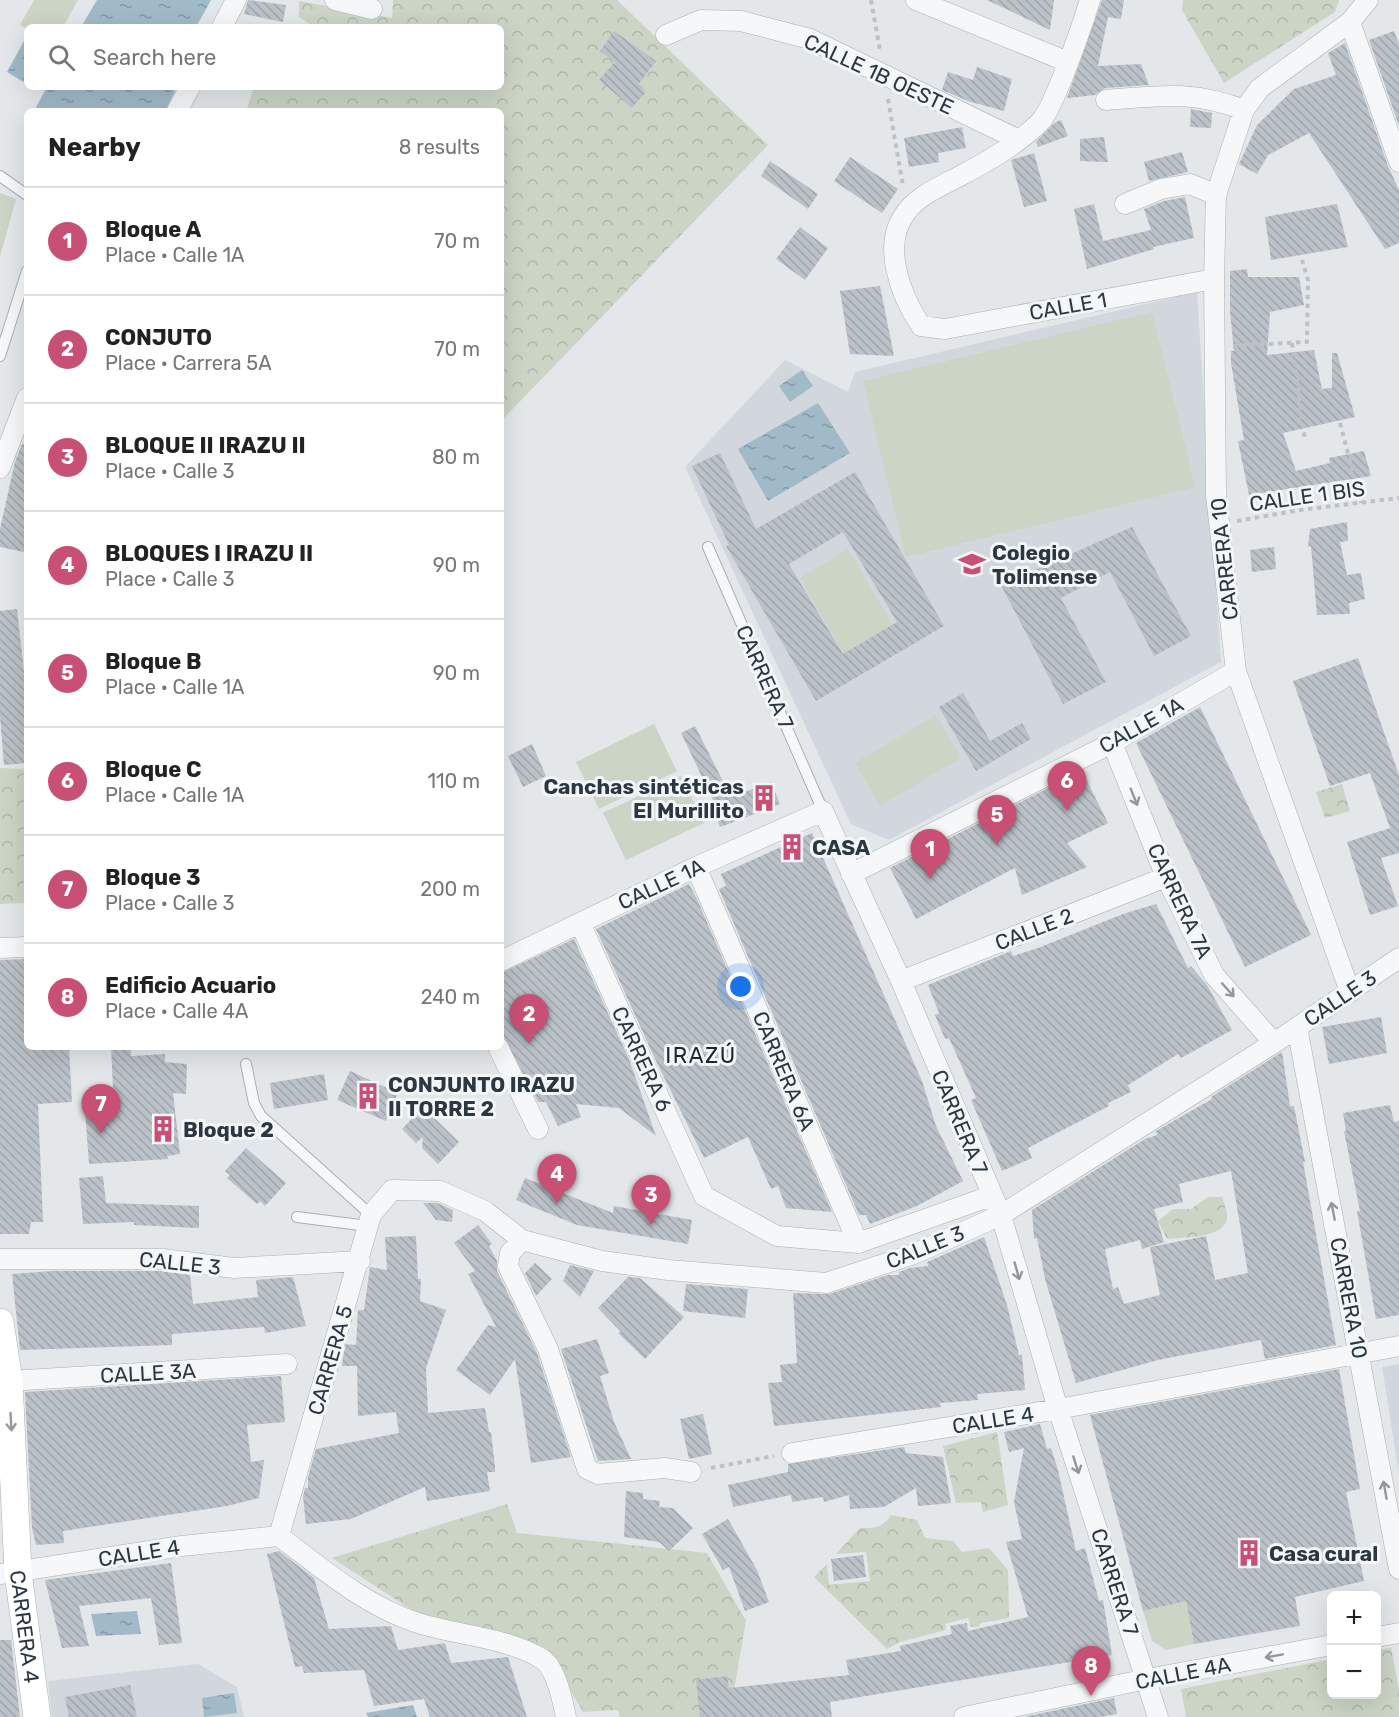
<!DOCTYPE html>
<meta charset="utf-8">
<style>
:root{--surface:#fff;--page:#f2f2f2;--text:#222;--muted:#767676;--line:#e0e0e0;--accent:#c75074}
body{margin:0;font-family:Rubik,sans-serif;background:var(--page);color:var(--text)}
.controls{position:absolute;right:18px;bottom:18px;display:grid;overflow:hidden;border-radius:9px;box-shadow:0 6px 24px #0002}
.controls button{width:54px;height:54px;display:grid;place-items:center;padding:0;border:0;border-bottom:2px solid var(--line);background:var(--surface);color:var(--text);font:30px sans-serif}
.you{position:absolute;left:741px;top:987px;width:21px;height:21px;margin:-15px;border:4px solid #fff;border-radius:50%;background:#1a73e8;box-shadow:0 0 0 9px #1a73e833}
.badge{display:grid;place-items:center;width:39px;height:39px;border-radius:50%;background:var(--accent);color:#fff;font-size:20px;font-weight:700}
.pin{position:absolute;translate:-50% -50px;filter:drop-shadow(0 2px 3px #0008)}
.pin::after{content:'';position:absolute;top:32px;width:21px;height:18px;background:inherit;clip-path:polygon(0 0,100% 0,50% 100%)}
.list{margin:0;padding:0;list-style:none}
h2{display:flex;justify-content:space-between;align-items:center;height:78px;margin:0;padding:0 24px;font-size:26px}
h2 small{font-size:20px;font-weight:400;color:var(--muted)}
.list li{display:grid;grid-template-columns:39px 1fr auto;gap:18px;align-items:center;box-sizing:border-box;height:108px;padding:0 24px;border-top:2px solid var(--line)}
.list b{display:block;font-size:22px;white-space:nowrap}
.list p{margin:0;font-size:20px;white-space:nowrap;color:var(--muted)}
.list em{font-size:20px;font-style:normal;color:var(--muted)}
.icon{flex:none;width:33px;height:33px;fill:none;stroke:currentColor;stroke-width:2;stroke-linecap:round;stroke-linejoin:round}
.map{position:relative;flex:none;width:1399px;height:1717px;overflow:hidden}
.search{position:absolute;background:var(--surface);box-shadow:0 6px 24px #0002;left:24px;top:24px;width:480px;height:66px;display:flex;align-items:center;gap:15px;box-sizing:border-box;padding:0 21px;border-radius:9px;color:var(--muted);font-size:22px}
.panel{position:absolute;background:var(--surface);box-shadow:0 6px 24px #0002;left:24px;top:108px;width:480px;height:942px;border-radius:9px}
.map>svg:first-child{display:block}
.built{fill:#d1d7dc}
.grass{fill:#cbd4c5}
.forest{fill:url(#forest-crowns)}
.water{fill:url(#water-ripples)}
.building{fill:url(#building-back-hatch);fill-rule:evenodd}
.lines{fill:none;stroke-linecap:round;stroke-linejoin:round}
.lane-casing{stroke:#a8afb4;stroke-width:12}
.street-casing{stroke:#a8afb4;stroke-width:21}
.secondary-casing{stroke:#a8afb4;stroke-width:28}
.path{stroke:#bdc1c6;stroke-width:4;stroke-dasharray:4.5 4.5;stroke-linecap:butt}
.lane{stroke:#f6f7f9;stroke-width:10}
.street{stroke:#f6f7f9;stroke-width:20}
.secondary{stroke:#fff;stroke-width:27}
.oneway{stroke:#91979e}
.oneway2{stroke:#969ba0}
.labels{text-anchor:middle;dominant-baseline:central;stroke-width:6;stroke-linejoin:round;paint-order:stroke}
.street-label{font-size:21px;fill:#2c3742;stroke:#f3f6f8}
.poi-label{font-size:21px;font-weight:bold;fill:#2c3742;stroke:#f3f6f8;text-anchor:start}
.neighbourhood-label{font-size:22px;letter-spacing:1.5px;fill:#1e2833;stroke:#f3f6f8}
</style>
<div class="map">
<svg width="1399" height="1717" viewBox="0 0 1399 1717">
<defs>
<pattern id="forest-crowns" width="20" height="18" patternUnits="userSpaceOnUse" patternTransform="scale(1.5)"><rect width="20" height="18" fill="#cbd4c5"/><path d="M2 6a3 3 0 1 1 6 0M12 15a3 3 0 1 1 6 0" fill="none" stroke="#aeb7aa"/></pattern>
<pattern id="water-ripples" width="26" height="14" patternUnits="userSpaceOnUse" patternTransform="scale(1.5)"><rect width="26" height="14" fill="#a0bac8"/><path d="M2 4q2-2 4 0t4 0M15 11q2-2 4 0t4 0" fill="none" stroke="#8398a4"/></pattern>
<pattern id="building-back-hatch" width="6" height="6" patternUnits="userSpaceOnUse" patternTransform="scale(1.5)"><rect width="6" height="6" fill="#bac1c7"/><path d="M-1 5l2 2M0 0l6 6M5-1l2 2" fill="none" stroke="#a0a6ac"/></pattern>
</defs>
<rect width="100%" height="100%" fill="#e3e7ea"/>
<path class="built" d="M1197,292L1221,662L889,840L851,824L685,467L785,360L848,392L855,372Z
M1399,1364V1474L1382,1367Z
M198,1664L237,1687L244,1717H52L48,1681Z"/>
<path class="grass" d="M34,0H78L63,27H27V29L20,25Z
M0,193L16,199L0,257Z
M1152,312L1195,487L906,557L863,381Z
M848,549L898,634L849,662L800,578Z
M936,715L961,758L880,806L855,763Z
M654,724L677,771L599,809L576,762Z
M681,776L704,823L626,860L603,813Z
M1186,1601L1194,1644L1166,1650L1152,1641L1143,1611Z"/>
<path class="forest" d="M393,0H617L768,145L501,421V111H246L254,87H501V27H314L299,17V1L392,18Z
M1183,0H1339L1335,12L1224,83L1182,10Z
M0,768L27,769V903L0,904Z
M1342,784L1350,811L1325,818L1316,792Z
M1208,1197H1222C1224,1203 1228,1213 1227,1219C1223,1239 1183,1237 1167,1239L1158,1221L1173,1209H1191Z
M997,1432L1008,1505L983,1512L981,1502L956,1503L943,1446Z
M507,1504L517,1533L707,1553L746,1621L734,1690L704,1717H620L618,1710L583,1712L546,1648L421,1616L332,1558Z
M891,1515L917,1520L925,1538L953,1541L962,1552L989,1548L1008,1570L1009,1618L981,1623L978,1627H971L968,1618L945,1624L946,1630L900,1642L887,1649L814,1577L827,1564L829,1585L870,1581L866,1552L836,1554L860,1528C875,1528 883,1528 891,1515Z
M1391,1648L1399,1689V1717H1186L1181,1689L1331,1659L1332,1694H1376L1377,1650Z"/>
<path class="water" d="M97,0H211L196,27H81Z
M25,39L27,40V84L7,72Z
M47,87H168L175,91L165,111H39L35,109Z
M802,370L813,386L790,402L779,386Z
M818,403L850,453L768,501L738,449Z
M137,1611L141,1634L96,1636L91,1614Z
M234,1693L237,1713L204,1717L202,1698Z
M413,1705L417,1717H368L366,1713Z"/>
<path class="building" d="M248,0L286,5L283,22L244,14Z
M987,0H1054L1050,30Z
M1102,0H1124L1121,19L1108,17L1098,66L1141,64L1149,85L1105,88L1095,95L1067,98Z
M614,31L656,61L638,85L646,92L632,108L599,80L615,62L600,51Z
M1394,31L1399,44V126L1369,40Z
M1345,43L1388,166L1399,190V243L1385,249L1309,133L1268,155L1257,174L1239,164L1257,125L1294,89L1336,75L1328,53Z
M977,67L1012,79L1004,111L968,101L942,90L948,72L973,80Z
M1191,109L1212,113L1211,128L1190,127Z
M1061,120L1068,136L1038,147L1036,142L1054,123Z
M962,127L966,148L938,153L939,162L909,167L904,138Z
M1104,137L1108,162L1080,161V139Z
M1182,152L1188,172L1149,181L1144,162Z
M1034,153L1047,201L1024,207L1011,160Z
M850,157L898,189L882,213L834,181Z
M770,161L818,194L808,209L761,176Z
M1185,197L1194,238L1153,247L1154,249L1087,269L1074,209L1094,204L1103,241L1151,230L1144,209L1164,201Z
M1337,204L1348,247L1271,260L1265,217Z
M800,227L828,248L805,280L776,259Z
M1247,269L1248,277H1299L1304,305L1270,312L1267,355L1314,350L1322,389L1332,388V353H1337L1355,417L1283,433L1296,471L1330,463L1329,458L1364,451L1371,476L1249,495L1238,441L1244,440L1231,363V351H1234L1230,312V271Z
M880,286L894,356L850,354L840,291Z
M22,444H27V541L24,552L0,547V529L15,462Z
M720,453L756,529L855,472L944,626L816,701L726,546L729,545L692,466ZM843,532L897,622L843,654L789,564Z
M1347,522L1348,541L1340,542L1347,575L1361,573L1365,599L1349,603L1350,614L1317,615L1311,546L1308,547L1310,529Z
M1132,527L1191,636L1154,656L1110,572L1061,598L1106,682L1063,704L1001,585Z
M1274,547L1276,569L1252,572L1250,550Z
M17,609L27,698V763L4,765L0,716V611Z
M1358,658L1399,775V853L1381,858L1398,906L1370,915L1347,842L1390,828L1370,773L1330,786L1293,681Z
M963,693L990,741L1022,723L1031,739L976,771L939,707Z
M1200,707L1311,935L1245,967L1136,743Z
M695,726L731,797L771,782L780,804L720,827L712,805L715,804L681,733Z
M532,744L546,776L523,787L508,756Z
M1082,771L1108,823L1067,843L1087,867L1022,895L1015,868L916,919L890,868Z
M812,833L922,1081L936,1126L963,1181L917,1206L870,1224L866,1215H859L719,889L726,886L721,874Z
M689,884L697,899L832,1212L786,1208L778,1186L771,1189L748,1137L704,1158L655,1059L596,929Z
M1156,904L1188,968L1191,966L1207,985L1232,1030L1181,1058L1178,1054L1128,1085L1131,1092L1108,1103L1109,1106L1028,1148L1032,1158L1002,1171L971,1100L976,1098L949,1038L945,1039L935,1015L939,1013L928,985L1011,951L1013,956L1038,948L1123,914Z
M574,939L629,1059L656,1136L619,1108L576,1104L581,1117L558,1126L546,1102H538L504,1037L501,1029V973Z
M27,959V1047H69L72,1102L38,1104L43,1222H31L29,1234H0V960Z
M1381,1017L1387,1053L1329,1064L1322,1027Z
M111,1047H131V1056L165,1054V1062L187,1064L186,1094L173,1093L180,1154L167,1156L168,1159L89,1164L85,1110L114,1109Z
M1282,1052L1290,1106H1294L1305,1162H1303L1336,1345L1265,1359L1261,1340L1158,1360L1076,1383L1045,1279L1037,1238L1034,1239L1032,1210L1145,1139L1157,1135L1156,1131L1212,1099L1211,1097ZM1231,1171L1248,1273L1215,1280L1206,1236L1150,1247L1160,1295L1124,1304L1118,1287L1113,1289L1105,1249L1140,1240L1142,1249L1164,1242L1154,1209L1183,1202L1179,1184Z
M350,1071L398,1093L386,1121L337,1100Z
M324,1074L328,1100L274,1109L270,1083Z
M1390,1105L1394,1122L1399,1121V1315L1376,1319L1357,1211H1360L1344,1131H1346L1343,1113Z
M423,1107L459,1142L438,1164L422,1148L423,1137L416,1143L402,1129Z
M246,1148L286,1183L265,1206L260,1201L257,1204L227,1178L230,1175L225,1171Z
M103,1176L106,1203L199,1206V1228L134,1225V1222L83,1224L79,1178Z
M525,1178L613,1213L614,1206L692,1220L688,1244L577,1225L516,1200Z
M423,1203H437L453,1210L452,1222L436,1220Z
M478,1225L492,1244L489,1246L497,1261V1271L537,1353L571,1457L531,1463L515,1359L490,1395L456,1370L488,1325L496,1327L468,1274L475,1271L454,1243Z
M416,1236L418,1279H421L420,1301L446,1310L426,1368L428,1413L485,1408L489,1432H491L495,1467V1472H487L490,1491L427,1501L425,1487L351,1519L306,1524L303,1496L305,1488H308V1477L316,1449L399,1433L396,1412L358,1416L357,1366H342L343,1357L346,1344L356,1345L358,1310H364L370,1267L387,1270L385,1237Z
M984,1237L1007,1305L1019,1355H1022L1025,1390L977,1394L978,1400L940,1403L941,1407L774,1426L768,1383L782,1382L780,1365L797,1363L793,1293L829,1294L888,1275H899V1272L910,1268L928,1266L927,1262Z
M535,1263L552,1279L536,1296L525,1273Z
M570,1265L594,1271L580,1297L563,1281Z
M53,1271H162L190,1275L193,1304L258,1297L256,1280L293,1277L306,1326L265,1333L264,1327L172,1334V1345L20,1350L12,1274Z
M628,1277L640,1278L684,1317L645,1359L618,1333L621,1332L598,1308Z
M686,1284L748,1289L745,1318L683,1311Z
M597,1339L609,1373L600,1376L614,1422L631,1459L598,1461L561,1349Z
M1339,1369L1360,1489L1346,1492L1364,1581L1295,1597L1300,1626L1194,1644L1186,1601L1143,1611L1090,1415Z
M281,1376L285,1422L247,1425L251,1462L264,1460L259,1498L227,1506L63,1531L64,1543L36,1545L32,1528L25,1392Z
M703,1414L712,1454L689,1459L680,1419Z
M1040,1424L1047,1449L1051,1448L1058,1470L1076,1551L1085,1548L1099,1601L1103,1600L1112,1655L830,1702L832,1717H700L696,1680L727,1676L729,1688L849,1675L846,1660L901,1651L900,1646L952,1634L950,1626L967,1623L968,1631L1028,1617L1006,1542L1022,1539L1014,1502L1024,1448L1009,1452L1004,1432Z
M904,1447L906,1453L943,1457L951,1503L918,1506L916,1488L884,1507L850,1509L849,1495L824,1502L823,1497L792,1502L791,1495L733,1507L728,1485L788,1472V1464Z
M626,1491L643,1493V1499L660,1501L659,1507L673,1508L693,1528L669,1551L659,1542L624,1537Z
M728,1519L757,1570L769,1602L745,1611L729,1567L723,1570L702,1534Z
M279,1551L314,1578L329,1629L391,1626L398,1650L445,1643L451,1663L508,1657L527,1717H430L424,1699L374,1706L364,1670L304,1673L302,1666L295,1667L267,1554Z
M863,1555L866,1577L834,1581L831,1559Z
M171,1563L182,1643L159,1645L151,1598L79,1606L89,1646L62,1648L45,1580Z
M0,1640H11L20,1717H0Z
M130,1685L137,1717H69L65,1697Z
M1114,1698L1117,1714L1099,1717H1023Z"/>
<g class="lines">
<defs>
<path id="lane" d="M0,176L27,195
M0,356L27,271
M708,547L823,811
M246,1064L254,1103L261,1116L371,1215
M297,1217L368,1226"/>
<path id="street" d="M335,0L372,9
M916,0L1068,62
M1090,0C1083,23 1054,108 1040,122C1017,145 988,161 960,176C943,185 919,195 907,211C880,244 901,296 921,326L945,329L1214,279
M1350,22L1399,162
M222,27L236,0
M666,35L701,20L741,21L810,39L1019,140
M1106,100C1159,96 1193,90 1244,110
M177,111L190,87
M1125,204L1161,189L1190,184L1216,195
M0,468L27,398
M1112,743L1166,877L1214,975L1274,1043
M696,867L858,1243
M851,874L1112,743L1236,671
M580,923L704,1196L777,1236L858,1243L991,1196
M0,948L27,947
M501,961L696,867L823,811L901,981L1001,1215L1058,1409L1158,1717
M901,981L1166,877
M1350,992L1236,671L1216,495L1214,279L1216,195L1244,110L1260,88L1350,22L1368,0
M1297,1027L1399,1569
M498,1047L538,1129
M522,1240L510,1253L508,1266L548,1349L587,1469L598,1474L665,1468L691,1472
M0,1259H163L234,1268L360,1261
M9,1381L287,1364
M792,1453L1058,1409L1399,1346
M279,1536L371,1215L392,1190L440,1191L485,1211L522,1240L602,1261L668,1270L826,1283L914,1254L1001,1215L1274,1043L1399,958
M279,1536C321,1568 367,1607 418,1623C456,1635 509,1638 542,1659C556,1668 563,1702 566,1717
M0,1574L182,1546L279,1536
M1376,1637L1399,1633
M964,1717L1147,1679L1332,1645"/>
<g id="secondary">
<path id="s1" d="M0,1322L9,1381L18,1572L37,1717"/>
</g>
</defs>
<use href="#lane" class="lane-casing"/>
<use href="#street" class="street-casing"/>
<use href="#secondary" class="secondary-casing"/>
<path class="path" d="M871,0L880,50
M888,99L903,186
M1292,343L1305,440
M1233,346L1307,342L1308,280L1302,260
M1340,423L1361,503
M1237,521L1300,510L1399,498
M711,1468L774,1456"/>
<use href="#lane" class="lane"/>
<use href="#street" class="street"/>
<use href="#secondary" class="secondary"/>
</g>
<defs><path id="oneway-shaft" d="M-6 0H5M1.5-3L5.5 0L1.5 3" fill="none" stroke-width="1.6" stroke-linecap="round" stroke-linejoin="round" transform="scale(1.5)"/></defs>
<g class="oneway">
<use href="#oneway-shaft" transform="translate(1134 797) rotate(68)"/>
<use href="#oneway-shaft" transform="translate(1228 990) rotate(48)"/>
<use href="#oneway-shaft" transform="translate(1333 1211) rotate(-101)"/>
<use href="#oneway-shaft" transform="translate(1017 1271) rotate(74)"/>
<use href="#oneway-shaft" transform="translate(1076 1465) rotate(72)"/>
<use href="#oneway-shaft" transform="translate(1385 1490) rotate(-100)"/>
<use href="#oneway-shaft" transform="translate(1274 1656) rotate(170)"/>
</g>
<use class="oneway2" href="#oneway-shaft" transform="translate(11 1422) rotate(87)"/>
<defs>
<symbol id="school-bare" viewBox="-9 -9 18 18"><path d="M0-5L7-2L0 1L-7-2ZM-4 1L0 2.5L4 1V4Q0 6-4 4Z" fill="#c75074" stroke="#f3f6f8" stroke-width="2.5" paint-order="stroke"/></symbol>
<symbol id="building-bare" viewBox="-9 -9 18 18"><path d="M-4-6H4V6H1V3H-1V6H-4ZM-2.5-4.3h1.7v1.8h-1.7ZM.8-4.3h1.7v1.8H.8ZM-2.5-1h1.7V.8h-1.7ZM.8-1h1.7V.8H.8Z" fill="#c75074" stroke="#f3f6f8" stroke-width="2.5" paint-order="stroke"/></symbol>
</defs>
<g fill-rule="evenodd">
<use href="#school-bare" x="953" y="545" width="38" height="38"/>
<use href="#building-bare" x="745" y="779" width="38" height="38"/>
<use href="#building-bare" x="773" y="828" width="38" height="38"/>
<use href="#building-bare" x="349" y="1077" width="38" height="38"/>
<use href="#building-bare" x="144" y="1110" width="38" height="38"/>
<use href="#building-bare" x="1230" y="1534" width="38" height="38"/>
</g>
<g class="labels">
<g class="street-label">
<text transform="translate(879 74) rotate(25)">CALLE 1B OESTE</text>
<text transform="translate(1068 306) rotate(-10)">CALLE 1</text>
<text transform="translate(1307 496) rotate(-8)">CALLE 1 BIS</text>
<text transform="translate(1224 559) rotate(-96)">CARRERA 10</text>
<text transform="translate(765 677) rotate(66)">CARRERA 7</text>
<text transform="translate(1141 725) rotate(-29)">CALLE 1A</text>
<text transform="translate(661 884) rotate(-25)">CALLE 1A</text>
<text transform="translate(1180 901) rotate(65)">CARRERA 7A</text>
<text transform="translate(1034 929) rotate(-21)">CALLE 2</text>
<text transform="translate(1340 998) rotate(-34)">CALLE 3</text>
<text transform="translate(642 1059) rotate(65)">CARRERA 6</text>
<text transform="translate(784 1071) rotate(67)">CARRERA 6A</text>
<text transform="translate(960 1122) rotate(67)">CARRERA 7</text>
<text transform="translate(925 1247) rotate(-22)">CALLE 3</text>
<text transform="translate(180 1263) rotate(6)">CALLE 3</text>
<text transform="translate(1349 1298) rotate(79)">CARRERA 10</text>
<text transform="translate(330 1360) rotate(-74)">CARRERA 5</text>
<text transform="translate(148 1373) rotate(-3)">CALLE 3A</text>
<text transform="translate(993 1420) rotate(-9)">CALLE 4</text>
<text transform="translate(139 1553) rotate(-9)">CALLE 4</text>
<text transform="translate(1115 1582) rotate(72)">CARRERA 7</text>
<text stroke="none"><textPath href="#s1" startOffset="306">CARRERA 4</textPath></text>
<text transform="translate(1183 1673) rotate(-11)">CALLE 4A</text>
</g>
<g class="poi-label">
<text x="992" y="552">Colegio<tspan x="992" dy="24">Tolimense</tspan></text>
<text x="744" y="786" text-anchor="end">Canchas sintéticas<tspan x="744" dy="24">El Murillito</tspan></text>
<text x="812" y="847">CASA</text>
<text x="388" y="1084">CONJUNTO IRAZU<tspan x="388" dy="24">II TORRE 2</tspan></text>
<text x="183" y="1129">Bloque 2</text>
<text x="1269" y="1553">Casa cural</text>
</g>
<g class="neighbourhood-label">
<text x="701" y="1055">IRAZÚ</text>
</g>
</g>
</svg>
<div class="controls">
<button>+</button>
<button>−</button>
</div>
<div class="you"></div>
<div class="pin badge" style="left:930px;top:879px">1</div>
<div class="pin badge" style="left:529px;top:1044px">2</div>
<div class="pin badge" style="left:651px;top:1225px">3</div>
<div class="pin badge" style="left:557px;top:1204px">4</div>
<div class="pin badge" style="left:997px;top:845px">5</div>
<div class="pin badge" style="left:1067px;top:811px">6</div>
<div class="pin badge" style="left:101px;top:1134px">7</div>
<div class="pin badge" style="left:1091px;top:1696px">8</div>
<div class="search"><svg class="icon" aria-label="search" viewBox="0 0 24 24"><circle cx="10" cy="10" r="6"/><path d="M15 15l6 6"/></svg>Search here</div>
<section class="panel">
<h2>Nearby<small>8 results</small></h2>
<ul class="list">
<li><span class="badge">1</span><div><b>Bloque A</b><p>Place · Calle 1A</p></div><em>70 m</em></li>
<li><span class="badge">2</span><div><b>CONJUTO</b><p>Place · Carrera 5A</p></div><em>70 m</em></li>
<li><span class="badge">3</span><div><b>BLOQUE II IRAZU II</b><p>Place · Calle 3</p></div><em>80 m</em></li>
<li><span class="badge">4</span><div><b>BLOQUES I IRAZU II</b><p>Place · Calle 3</p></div><em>90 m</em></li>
<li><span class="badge">5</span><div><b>Bloque B</b><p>Place · Calle 1A</p></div><em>90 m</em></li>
<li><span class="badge">6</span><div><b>Bloque C</b><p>Place · Calle 1A</p></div><em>110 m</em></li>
<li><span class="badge">7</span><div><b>Bloque 3</b><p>Place · Calle 3</p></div><em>200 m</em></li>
<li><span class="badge">8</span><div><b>Edificio Acuario</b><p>Place · Calle 4A</p></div><em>240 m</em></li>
</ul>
</section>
</div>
